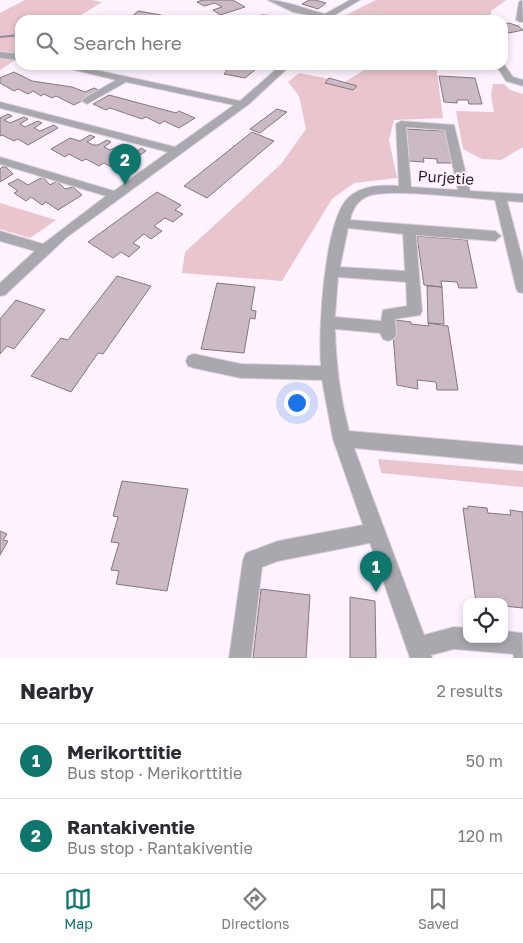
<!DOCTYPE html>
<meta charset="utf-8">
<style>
:root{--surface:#fff;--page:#f2f2f3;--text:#2b2b33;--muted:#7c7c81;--line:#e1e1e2;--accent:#0f766e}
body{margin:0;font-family:"Golos Text",sans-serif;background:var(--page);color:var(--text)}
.controls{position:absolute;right:15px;bottom:15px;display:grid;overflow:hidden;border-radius:10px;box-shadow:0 2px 8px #0003}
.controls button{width:45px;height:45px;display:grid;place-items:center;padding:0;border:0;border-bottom:1px solid var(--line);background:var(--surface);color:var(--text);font:25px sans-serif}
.you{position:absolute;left:296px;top:402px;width:18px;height:18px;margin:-12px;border:4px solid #fff;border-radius:50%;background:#1a73e8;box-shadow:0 0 0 8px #1a73e833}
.badge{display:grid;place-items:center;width:32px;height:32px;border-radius:50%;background:var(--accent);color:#fff;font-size:16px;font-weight:700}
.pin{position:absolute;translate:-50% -41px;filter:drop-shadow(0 1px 2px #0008)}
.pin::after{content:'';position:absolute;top:26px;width:18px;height:15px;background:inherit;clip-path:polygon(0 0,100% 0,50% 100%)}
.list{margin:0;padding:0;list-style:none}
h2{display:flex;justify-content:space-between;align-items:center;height:65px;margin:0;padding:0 20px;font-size:21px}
h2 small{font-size:16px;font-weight:400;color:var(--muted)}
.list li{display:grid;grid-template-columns:32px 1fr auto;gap:15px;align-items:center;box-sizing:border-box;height:75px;padding:0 20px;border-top:1px solid var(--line)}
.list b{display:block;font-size:19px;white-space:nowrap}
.list p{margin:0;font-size:16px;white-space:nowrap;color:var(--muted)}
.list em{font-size:16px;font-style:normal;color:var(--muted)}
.icon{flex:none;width:28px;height:28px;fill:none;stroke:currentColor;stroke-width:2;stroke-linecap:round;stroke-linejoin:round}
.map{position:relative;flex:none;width:523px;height:658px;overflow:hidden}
.search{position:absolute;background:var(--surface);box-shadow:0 2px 8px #0003;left:15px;right:15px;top:15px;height:55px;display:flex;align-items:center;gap:12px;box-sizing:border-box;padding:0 18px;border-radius:15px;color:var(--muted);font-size:19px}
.sheet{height:215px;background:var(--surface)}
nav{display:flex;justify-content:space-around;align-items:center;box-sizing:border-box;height:70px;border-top:1px solid var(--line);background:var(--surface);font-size:14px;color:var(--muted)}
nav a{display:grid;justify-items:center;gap:2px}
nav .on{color:var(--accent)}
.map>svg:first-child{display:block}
.green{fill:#eac5cd}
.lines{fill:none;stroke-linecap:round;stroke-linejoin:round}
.stream{fill:#8c8da6;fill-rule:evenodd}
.building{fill:#cbbac4;stroke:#85767f}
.minor-casing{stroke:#dbd1dc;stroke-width:2}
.minor{fill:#aaa8af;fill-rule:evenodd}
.labels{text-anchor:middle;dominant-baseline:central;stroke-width:4;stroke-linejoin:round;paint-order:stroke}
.street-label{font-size:15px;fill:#241f24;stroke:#fef3ff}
</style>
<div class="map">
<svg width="523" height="658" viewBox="0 0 523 658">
<rect width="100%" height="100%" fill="#fef3ff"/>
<path class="green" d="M25,0H92L102,2L73,20H20V53L17,59L0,70V13Z
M376,0H506L491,11L490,20H336Z
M367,65H436L443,118L394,120L389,140L397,178L354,183L332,199L282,281L182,273L185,252L281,164L306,129L299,96L288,82L299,73L345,82L367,68Z
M493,84H504L510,90L523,94V147L501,160L482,159L463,149L456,111L494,112L491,96Z
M0,203L56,220L30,238L0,229Z
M378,459L523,471V487L381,473Z"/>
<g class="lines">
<path class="stream" d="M20,34V36L0,38V36Z"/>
</g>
<path class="building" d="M203,0H233L245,7L220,15L213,10L222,7L215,3L204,6L197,2Z
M309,0H315L326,3L318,9L302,4Z
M138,11L161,15L155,20L130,18Z
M261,15L280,16L279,20H259Z
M509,23L518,26L523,30L509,33L503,30V24Z
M231,65H255L260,66L245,78L224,74Z
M14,72L32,81L72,87L85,92L94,88L101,91L74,105L56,96L52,98L44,94L41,96L33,91L28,94L18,89L14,91L0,83V78Z
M439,76L475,78L482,104H469L468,100H457V103L444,102Z
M329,78L357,86L353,90L325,83Z
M109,95L176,113L179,111L195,118L179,128L164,121L160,124L146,117L142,119L110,108L106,110L93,104Z
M277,109L287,112L260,133L250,129Z
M8,114L12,116L4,120L10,123L24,117L28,119L20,124L25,127L38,121L42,123L34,128L40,131L54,125L58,128L28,145L18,139L14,141L2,135L0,136V118Z
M405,129L445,131L452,163H437V159L423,158L424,162L409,161Z
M252,132L274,141L207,198L184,186Z
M90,135L95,137L87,142L93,145H98L107,140L111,142L104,147L110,150L123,144L128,146L121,150L128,154H133L141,148L146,151L117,170L104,163L99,166L86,159L82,161L69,154L65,157L51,149L70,138L80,141Z
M2,167H6L13,174L0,182V169Z
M43,177L50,185L57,181L65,189L73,187L82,195L58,210L46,202L42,205L31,197L26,201L14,193L18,191L8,184L18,179L28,185Z
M157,192L181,205L175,210L183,214L173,222L165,218L154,226L162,231L151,239L144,234L133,243L140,247L129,257L121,252L113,258L88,242Z
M417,236L467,240L477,288H459L457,282L441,281L442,287L424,285Z
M117,276L151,286L103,354L98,353L71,392L31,376L61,338L68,340Z
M217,283L255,287L251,310L256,311L255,319L250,318L244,353L201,349Z
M427,286L442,287L444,324L428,323Z
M16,300L45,310L14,349L7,346L0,354V319Z
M396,320L411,322V324L429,326L428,323L448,326L458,390H437L436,382L417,380L418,389L397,385L392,321Z
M122,481L188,489L167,591L116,584L119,571L111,570L119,543L111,542L118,517L113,516Z
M468,506L487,508L488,513L511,515L510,510L523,512V608L504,606V602H476L463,508L468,509Z
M0,531L7,534L3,540L8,541L0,555Z
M261,589L310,595L306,658H253Z
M350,597L375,601L376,658H350Z"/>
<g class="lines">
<defs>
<path id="minor" d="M268,0C285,0 308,10 325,14L350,0H360L326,20H316L319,17L293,12Z
M522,0L523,22H520L516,20L519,2Z
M0,52L20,54V60L0,58Z
M503,63L513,77L523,80V86L506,81L496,65H503Z
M54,65H72L240,101L281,65H291L249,104L67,237L5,295L0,296V283L35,251L0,241V231L43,244L106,196L0,164V157L114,191L168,152L0,108V102L175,147L234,105L126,82L87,104L82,101L83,99L116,80Z
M401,121L454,125L470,191L523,194V202L507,201L523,261V293L518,292L516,288L495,200C470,198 386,188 368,196C357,201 353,208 350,220L495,231L501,236L495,241L416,235L422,311L420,315L395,319L396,335L393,339L388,341L383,339L380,333L335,329C336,364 340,397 349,431L523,446V464L354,448L424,635L454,627L467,628V639H504V631L522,633L523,658H514L513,654L454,649L431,655L432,658H410L370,543L278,561L262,567L251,658H229L243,560L246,553L278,541L363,525L333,439L322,380L241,378L194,368L188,366L186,361L188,356L194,354L241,364L321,366C318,332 324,222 348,198C362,185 381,185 399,186L396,124ZM406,127L445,130L458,190L411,187ZM348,228L403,234L405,271L340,267ZM338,277L406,282L407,306L383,310L381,321L335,317Z"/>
</defs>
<use href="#minor" class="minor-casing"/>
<use href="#minor" class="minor"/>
</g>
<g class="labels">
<g class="street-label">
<text transform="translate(446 177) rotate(4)">Purjetie</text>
</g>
</g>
</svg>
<div class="controls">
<button><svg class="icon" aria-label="locate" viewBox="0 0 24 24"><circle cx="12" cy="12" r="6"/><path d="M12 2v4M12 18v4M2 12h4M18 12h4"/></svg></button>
</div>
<div class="you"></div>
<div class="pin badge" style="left:376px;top:592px">1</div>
<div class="pin badge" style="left:125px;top:185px">2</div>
<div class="search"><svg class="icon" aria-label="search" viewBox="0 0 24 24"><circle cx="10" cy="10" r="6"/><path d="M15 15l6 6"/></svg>Search here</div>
</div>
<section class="sheet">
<h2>Nearby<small>2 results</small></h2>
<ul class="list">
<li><span class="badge">1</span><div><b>Merikorttitie</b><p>Bus stop · Merikorttitie</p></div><em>50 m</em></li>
<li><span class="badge">2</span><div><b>Rantakiventie</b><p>Bus stop · Rantakiventie</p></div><em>120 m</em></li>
</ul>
</section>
<nav>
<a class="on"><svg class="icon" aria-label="map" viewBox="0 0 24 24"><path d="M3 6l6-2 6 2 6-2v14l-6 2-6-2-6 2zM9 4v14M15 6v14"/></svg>Map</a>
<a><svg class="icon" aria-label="directions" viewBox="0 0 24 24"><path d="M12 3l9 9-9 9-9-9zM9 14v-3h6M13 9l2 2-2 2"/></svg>Directions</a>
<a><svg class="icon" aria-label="saved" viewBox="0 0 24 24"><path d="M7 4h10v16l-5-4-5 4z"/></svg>Saved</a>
</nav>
